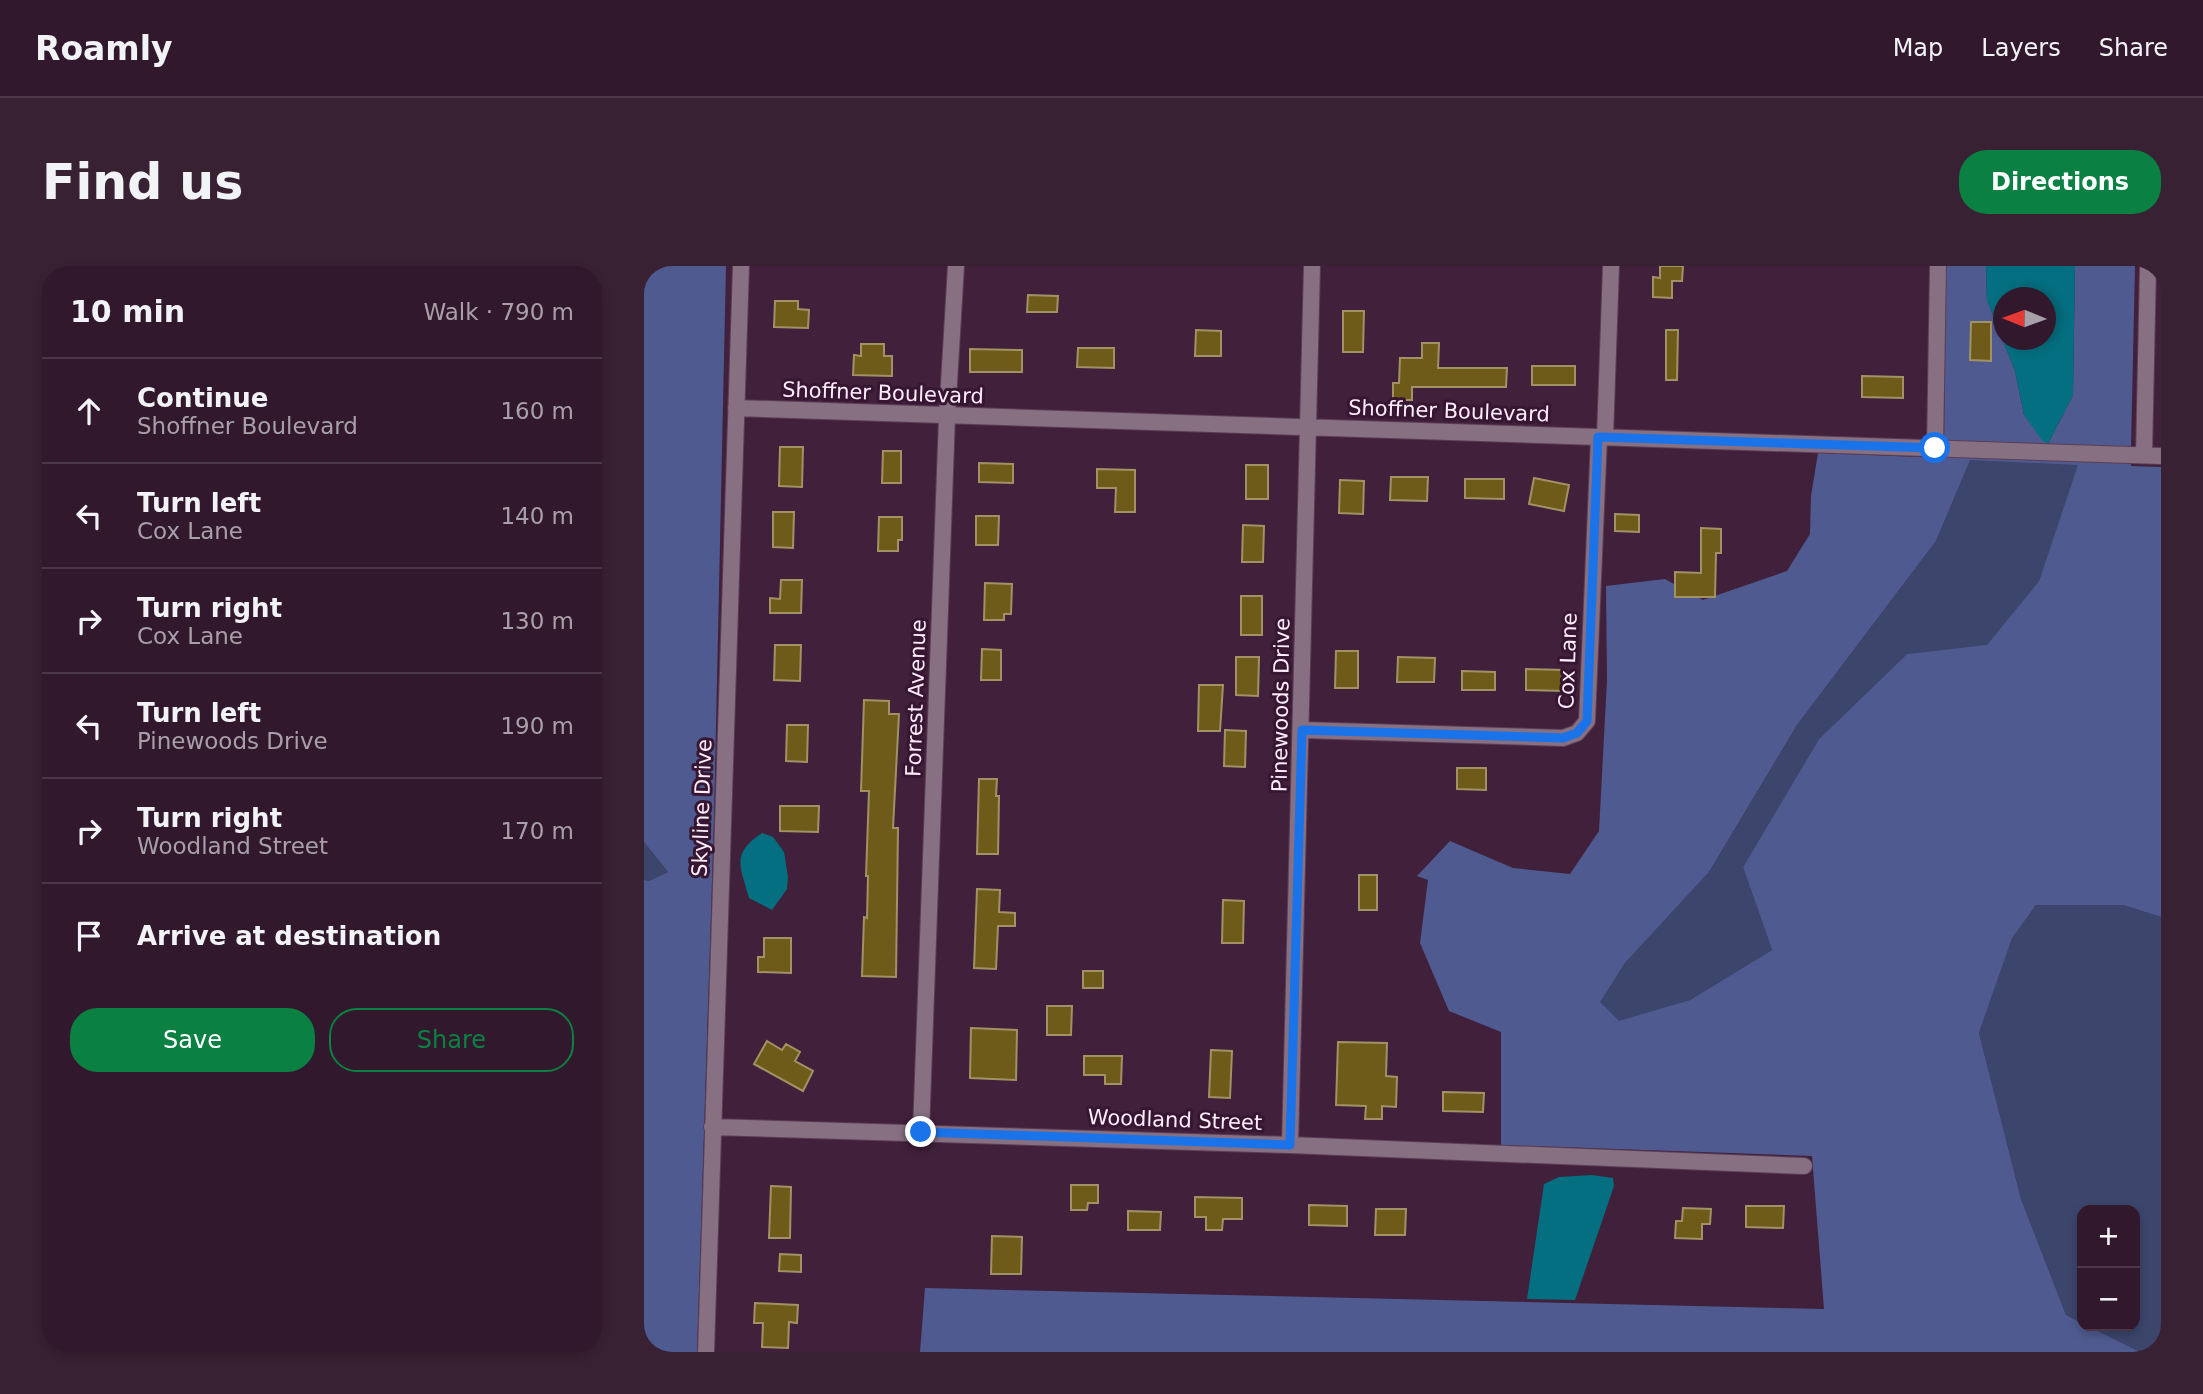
<!DOCTYPE html>
<meta charset="utf-8">
<style>
:root{--surface:#31182c;--page:#392134;--text:#f1f3f6;--muted:#a8a0a9;--line:#4c3748;--accent:#0b8043}
body{margin:0;font-family:"DejaVu Sans",sans-serif;background:var(--page);color:var(--text)}
.controls{position:absolute;right:21px;bottom:21px;display:grid;overflow:hidden;border-radius:14px;box-shadow:0 4px 10px #0003}
.controls button{width:63px;height:63px;display:grid;place-items:center;padding:0;border:0;border-bottom:2px solid var(--line);background:var(--surface);color:var(--text);font:35px sans-serif}
.compass{position:absolute;left:1349px;top:21px;width:63px;height:63px;border-radius:50%;background:var(--surface);box-shadow:0 4px 10px #0003;rotate:271deg}
.stop{position:absolute;width:21px;height:21px;margin:-16px;border:5px solid #1a73e8;border-radius:50%;background:#fff}
.stop.end{background:#1a73e8;border-color:#fff;box-shadow:0 2px 7px #0008}
.list{margin:0;padding:0;list-style:none}
h2{display:flex;justify-content:space-between;align-items:center;height:91px;margin:0;padding:0 28px;font-size:30px}
h2 small{font-size:23px;font-weight:400;color:var(--muted)}
.list li{display:grid;grid-template-columns:46px 1fr auto;gap:21px;align-items:center;box-sizing:border-box;height:105px;padding:0 28px;border-top:2px solid var(--line)}
.list b{display:block;font-size:26px;white-space:nowrap}
.list p{margin:0;font-size:23px;white-space:nowrap;color:var(--muted)}
.list em{font-size:23px;font-style:normal;color:var(--muted)}
.actions{display:flex;gap:14px;padding:21px 28px}
.actions a{flex:1;padding:16px 0;border:2px solid var(--accent);border-radius:28px;text-align:center;font-size:24px;color:var(--accent)}
.actions .main{background:var(--accent);color:#fff}
.icon{flex:none;width:38px;height:38px;fill:none;stroke:currentColor;stroke-width:2;stroke-linecap:round;stroke-linejoin:round}
.map{position:relative;flex:none;width:1517px;height:1086px;overflow:hidden;border-radius:28px}
header{display:flex;align-items:center;gap:42px;box-sizing:border-box;height:98px;padding:0 35px;background:var(--surface);border-bottom:2px solid var(--line)}
header strong{font-size:33px}
nav{display:flex;gap:38px;margin-inline-start:auto;font-size:24px}
.intro{display:flex;align-items:center;justify-content:space-between;box-sizing:border-box;height:168px;padding:0 42px}
h1{margin:0;font-size:49px}
.button{padding:18px 32px;border-radius:28px;background:var(--accent);color:#fff;font-size:24px;font-weight:700}
main{display:flex;gap:42px;padding:0 42px}
aside{flex:1;background:var(--surface);border-radius:28px;box-shadow:0 4px 10px #0003}
.map>svg:first-child{display:block}
.green{fill:#3c456b}
.forest{fill:#4f5b90;fill-rule:evenodd}
.water{fill:#046f80;fill-rule:evenodd}
.building{fill:#6e5b19;stroke:#a09264;stroke-width:2}
.lines{fill:none;stroke-linecap:round;stroke-linejoin:round}
.minor-casing{stroke:#5c3d56;stroke-width:18}
.minor{stroke:#877082;stroke-width:16}
.route{stroke:#1a73e8;stroke-width:9}
.labels{text-anchor:middle;dominant-baseline:central;stroke-width:6;stroke-linejoin:round;paint-order:stroke}
.street-label{font-size:21px;fill:#ffedfb;stroke:#361631}
</style>
<header>
<strong>Roamly</strong>
<nav><a>Map</a><a>Layers</a><a>Share</a></nav>
</header>
<div class="intro"><h1>Find us</h1><a class="button">Directions</a></div>
<main>
<aside>
<h2>10 min<small>Walk · 790 m</small></h2>
<ul class="list">
<li><svg class="icon" aria-label="ahead" viewBox="0 0 24 24"><path d="M12 20V5M6 11l6-6 6 6"/></svg><div><b>Continue</b><p>Shoffner Boulevard</p></div><em>160 m</em></li>
<li><svg class="icon" aria-label="left" viewBox="0 0 24 24"><path d="M17 20v-9H6M10 6l-5 5 5 5"/></svg><div><b>Turn left</b><p>Cox Lane</p></div><em>140 m</em></li>
<li><svg class="icon" aria-label="right" viewBox="0 0 24 24"><path d="M7 20v-9h11M14 6l5 5-5 5"/></svg><div><b>Turn right</b><p>Cox Lane</p></div><em>130 m</em></li>
<li><svg class="icon" aria-label="left" viewBox="0 0 24 24"><path d="M17 20v-9H6M10 6l-5 5 5 5"/></svg><div><b>Turn left</b><p>Pinewoods Drive</p></div><em>190 m</em></li>
<li><svg class="icon" aria-label="right" viewBox="0 0 24 24"><path d="M7 20v-9h11M14 6l5 5-5 5"/></svg><div><b>Turn right</b><p>Woodland Street</p></div><em>170 m</em></li>
<li><svg class="icon" aria-label="arrive" viewBox="0 0 24 24"><path d="M6 21V4h12l-3 4 3 4H6"/></svg><div><b>Arrive at destination</b></div></li>
</ul>
<div class="actions"><a class="main">Save</a><a>Share</a></div>
</aside>
<div class="map">
<svg width="1517" height="1086" viewBox="0 0 1517 1086">
<rect width="100%" height="100%" fill="#41203b"/>
<path class="green" d="M1326,193L1435,198L1395,315L1343,380L1263,388L1175,473L1099,601L1128,684L1046,734L975,756L955,736L981,697L1065,606L1153,459L1292,275Z
M0,576L24,606L5,615L0,614Z
M1392,639H1479L1517,651V1086H1496L1444,1060H1491V944H1438V1057L1422,1049L1377,933L1335,767L1368,671Z"/>
<path class="forest" d="M0,0H82L70,552L53,1086H0V614L5,615L24,606L0,576Z
M1302,0H1342L1343,34L1371,105L1380,149L1404,178L1429,129L1431,0H1491L1487,182L1300,175Z
M1174,187L1300,192V190L1487,196V200L1517,201V651L1479,639H1392L1368,672L1335,767L1377,933L1422,1049L1438,1057V1060H1444L1496,1086H276L281,1022L1180,1043L1168,890L857,879V766L805,745L776,677L784,614L773,610L806,575L869,602L926,608L955,565L963,414L962,320L1021,313L1059,334L1143,305L1166,268L1167,230ZM1326,194L1434,199L1395,315L1343,379L1263,388L1175,473L1099,601L1128,684L1046,734L975,755L956,736L981,697L1065,606L1153,459L1292,275Z"/>
<path class="water" d="M1342,0H1431L1429,129L1404,178L1397,173L1380,149L1371,105L1343,34ZM1360,32H1402V74H1360Z
M118,567L129,571L140,586L144,611L143,623L128,644L105,632C96,599 87,588 118,567Z
M948,909L969,912L970,920L931,1034L883,1033L900,918L915,911Z"/>
<path class="building" d="M1016,0H1039L1038,15H1028V32L1009,31V11L1016,12Z
M384,29L414,30L413,46H383Z
M131,35H154V43L165,44L164,62L130,61Z
M699,45H720L719,86H699Z
M1327,56H1347V95L1326,94Z
M552,64L577,65V90H551Z
M1022,64H1034L1033,114H1022Z
M778,77H795L794,102H863L862,121H768V134H749V117H755L756,92H778Z
M217,78H240V90H248V110L209,109L210,89L217,90Z
M434,82H470V102L433,101Z
M326,83L378,84V106H326Z
M888,100H931V119H888Z
M1218,110L1259,111V132L1218,131Z
M136,181H159L158,221L135,220Z
M239,185H257V217H238Z
M335,197L369,198V217L335,216Z
M602,199H624V233H602Z
M453,203L491,204V246H471L472,222H453Z
M747,211H784L783,235L746,234Z
M890,212L925,219L920,245L885,238Z
M821,213H860V233L821,232Z
M696,214L720,215L719,248L695,247Z
M129,246H150L149,282L129,281Z
M971,248L995,249V266L971,265Z
M332,250H355L354,279H332Z
M235,251H258V274H254V285H234Z
M599,259L620,260L619,296H598Z
M1057,262L1077,263V287H1072L1071,331H1031V306L1057,307Z
M137,314H158L157,347H126V332L136,333Z
M341,317L368,318L367,348H360V354H340Z
M597,330H618V369H597Z
M131,379H157L156,415L130,414Z
M338,383L357,384V414H337Z
M692,385H714V422H691Z
M592,391H615L614,430L592,429Z
M754,391L791,392L790,416H753Z
M882,403L920,404V425L882,424Z
M818,405L851,406V424H818Z
M555,419H579L576,465H554Z
M220,434L245,435V448H255L249,562H254L252,711L218,710L220,651L223,652L224,610H222L225,525H217Z
M143,459H164L163,496L142,495Z
M581,464L602,465L601,501L580,500Z
M813,502H842V524L813,523Z
M335,513H353L352,530H355L354,588H333Z
M136,540H175L174,566L136,565Z
M715,609H733V644H715Z
M333,623L356,624L355,646L371,647V660H354L352,703L330,702Z
M579,634L600,635L599,677H578Z
M120,672H147V707L114,706V691H120Z
M439,705H459V722H439Z
M403,740H428L427,769H403Z
M327,762L373,764L372,814L326,812Z
M123,775L138,784L142,778L156,786L151,795L169,805L159,825L110,798Z
M694,776L743,777L742,810L753,811L752,841L738,840V853H721L722,840L692,839Z
M567,784L588,785L586,832L565,831Z
M440,790H478L477,818H461V809H440Z
M799,826L840,827L839,846L799,845Z
M427,919H454V937H444L443,944H427Z
M127,920L147,921L146,972H125Z
M551,931L598,932V953H579L578,964H562V951H551Z
M665,939L703,940V960L665,959Z
M1102,940H1140L1139,962L1102,961Z
M1039,942L1067,943L1066,958H1058V973L1031,972L1032,955H1038Z
M732,943H762L761,969H731Z
M484,945L517,946L516,964H484Z
M348,970L378,971L377,1008H347Z
M136,988L157,989V1006L135,1005Z
M111,1037L154,1039L153,1057L145,1056L144,1082L118,1081L119,1057H110Z"/>
<g class="lines">
<defs>
<path id="minor" d="M92,142L1517,190
M961,171L967,0
M1291,182L1294,0
M1500,189L1504,0
M658,464L919,472L933,467L943,455L955,171
M68,861L646,879L1160,900
M277,866L303,151L312,0
M646,879L668,0
M62,1086L97,0"/>
</defs>
<use href="#minor" class="minor-casing"/>
<use href="#minor" class="minor"/>
</g>
<g class="lines">
<path class="route" d="M277,866L646,879L658,464L919,472L933,467L943,455L954,171L1291,182"/>
</g>
<g class="labels">
<g class="street-label">
<text transform="translate(239 127) rotate(2)">Shoffner Boulevard</text>
<text transform="translate(805 145) rotate(2)">Shoffner Boulevard</text>
<text transform="translate(924 395) rotate(-88)">Cox Lane</text>
<text transform="translate(272 432) rotate(-88)">Forrest Avenue</text>
<text transform="translate(637 439) rotate(-89)">Pinewoods Drive</text>
<text transform="translate(58 542) rotate(-88)">Skyline Drive</text>
<text transform="translate(531 854) rotate(2)">Woodland Street</text>
</g>
</g>
</svg>
<div class="controls">
<button>+</button>
<button>−</button>
</div>
<svg class="compass" viewBox="-18 -18 36 36"><path d="M0-13l5 13h-10z" fill="#e53935"/><path d="M0 13l5-13h-10z" fill="#a8a0a9"/></svg>
<div class="stop" style="left:1291px;top:182px"></div>
<div class="stop end" style="left:277px;top:866px"></div>
</div>
</main>
